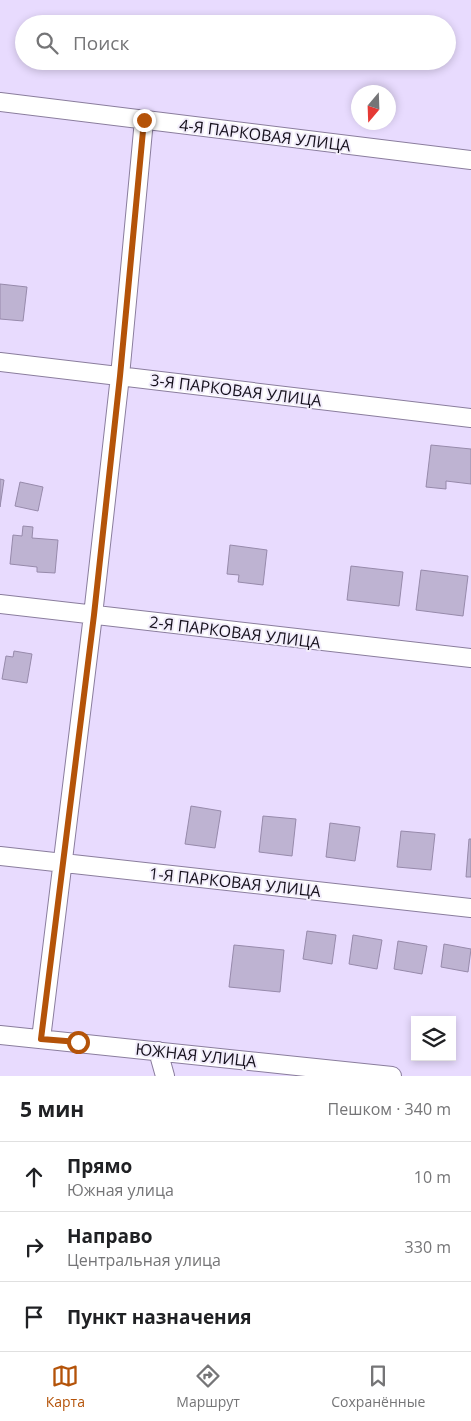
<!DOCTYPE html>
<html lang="ru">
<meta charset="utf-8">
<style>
:root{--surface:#fff;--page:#f6f6f6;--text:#202124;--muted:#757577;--line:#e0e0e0;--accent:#b45309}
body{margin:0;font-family:"Open Sans",sans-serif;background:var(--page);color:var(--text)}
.controls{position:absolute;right:15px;bottom:15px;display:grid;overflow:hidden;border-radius:0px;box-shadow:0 2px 8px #0003}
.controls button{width:45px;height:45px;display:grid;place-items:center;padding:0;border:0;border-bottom:1px solid var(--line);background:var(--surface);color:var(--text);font:25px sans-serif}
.compass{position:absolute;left:351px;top:85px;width:45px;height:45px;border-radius:50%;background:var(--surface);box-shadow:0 2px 8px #0003;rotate:199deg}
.stop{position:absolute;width:15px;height:15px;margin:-11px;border:4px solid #b45309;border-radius:50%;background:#fff}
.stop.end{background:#b45309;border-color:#fff;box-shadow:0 1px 5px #0008}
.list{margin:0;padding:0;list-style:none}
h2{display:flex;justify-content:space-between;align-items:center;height:65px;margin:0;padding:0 20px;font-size:21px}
h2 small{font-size:16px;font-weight:400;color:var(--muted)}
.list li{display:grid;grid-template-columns:32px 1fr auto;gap:15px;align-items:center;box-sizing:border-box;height:70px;padding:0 20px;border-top:1px solid var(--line)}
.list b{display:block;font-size:19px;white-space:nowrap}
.list p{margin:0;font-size:16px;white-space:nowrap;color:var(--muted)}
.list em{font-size:16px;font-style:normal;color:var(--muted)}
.icon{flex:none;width:28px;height:28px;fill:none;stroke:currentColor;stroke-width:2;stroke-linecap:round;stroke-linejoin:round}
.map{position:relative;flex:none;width:471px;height:1076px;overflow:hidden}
.search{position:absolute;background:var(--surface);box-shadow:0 2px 8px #0003;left:15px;right:15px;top:15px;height:55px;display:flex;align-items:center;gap:12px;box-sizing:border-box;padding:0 18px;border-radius:28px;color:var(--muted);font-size:19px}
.sheet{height:275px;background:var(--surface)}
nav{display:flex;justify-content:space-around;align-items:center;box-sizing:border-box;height:70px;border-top:1px solid var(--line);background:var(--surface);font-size:14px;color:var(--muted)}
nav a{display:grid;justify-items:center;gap:2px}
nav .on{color:var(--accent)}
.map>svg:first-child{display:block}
.building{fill:#beb3d2;stroke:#978aab}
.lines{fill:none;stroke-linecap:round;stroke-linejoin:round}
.street-casing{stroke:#8a7d9d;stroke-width:20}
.street{stroke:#fff;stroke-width:18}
.route{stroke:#b45309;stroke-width:6}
.labels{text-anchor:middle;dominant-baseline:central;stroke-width:4;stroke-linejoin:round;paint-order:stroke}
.street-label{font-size:16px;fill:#15101c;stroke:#f2edfb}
</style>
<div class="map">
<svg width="471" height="1076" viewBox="0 0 471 1076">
<rect width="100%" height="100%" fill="#e8dbfe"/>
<path class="building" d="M0,284L27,287L23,321L0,319Z
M431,445L471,449V484L446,481V489L426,487Z
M0,479L4,480L0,507Z
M20,482L43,487L38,511L15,506Z
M23,526L33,527L32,538L58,540L55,573L37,572V567L10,564L13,535L22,536Z
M230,545L267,550L263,585L238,582L239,575L227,574Z
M351,566L403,572L399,606L347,600Z
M421,570L468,576L463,616L416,610Z
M14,651L32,654L27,683L2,679L6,656L13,657Z
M191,806L221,811L215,848L185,844Z
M263,816L296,819L292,856L259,852Z
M330,823L360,827L355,861L326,857Z
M401,831L435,834L431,870L397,867Z
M469,839H471V877H466Z
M307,931L336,935L332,964L303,959Z
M353,935L382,940L377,969L349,964Z
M398,941L427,946L422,974L394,969Z
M444,944L471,949L468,972L441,967Z
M234,945L284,950L280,992L229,987Z"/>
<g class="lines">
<defs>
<path id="street" d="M0,102L471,160
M0,362L471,418
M0,604L471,658
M0,856L471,908
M0,1035L392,1076
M41,1039L93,615L120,376L144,120
M158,1051L165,1076"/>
</defs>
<use href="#street" class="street-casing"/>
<use href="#street" class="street"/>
</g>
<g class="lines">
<path class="route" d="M78,1042L41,1039L94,615L120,376L144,120"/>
</g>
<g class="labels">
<g class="street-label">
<text transform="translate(265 135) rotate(7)">4-Я ПАРКОВАЯ УЛИЦА</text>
<text transform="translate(236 390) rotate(7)">3-Я ПАРКОВАЯ УЛИЦА</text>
<text transform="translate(235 632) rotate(7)">2-Я ПАРКОВАЯ УЛИЦА</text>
<text transform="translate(235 882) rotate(6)">1-Я ПАРКОВАЯ УЛИЦА</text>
<text transform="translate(196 1055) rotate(6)">ЮЖНАЯ УЛИЦА</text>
</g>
</g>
</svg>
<div class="controls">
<button><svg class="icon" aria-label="layers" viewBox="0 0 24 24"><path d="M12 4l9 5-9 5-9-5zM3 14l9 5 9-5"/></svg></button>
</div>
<svg class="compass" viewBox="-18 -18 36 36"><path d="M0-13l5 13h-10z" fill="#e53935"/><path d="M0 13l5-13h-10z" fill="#757577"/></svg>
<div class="stop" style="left:78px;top:1042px"></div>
<div class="stop end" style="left:144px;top:120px"></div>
<div class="search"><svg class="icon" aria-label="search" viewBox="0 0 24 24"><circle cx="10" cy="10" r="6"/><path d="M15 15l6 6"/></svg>Поиск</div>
</div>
<section class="sheet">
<h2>5 мин<small>Пешком · 340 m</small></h2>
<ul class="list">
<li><svg class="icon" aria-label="ahead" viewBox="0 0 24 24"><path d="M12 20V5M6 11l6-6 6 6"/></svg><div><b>Прямо</b><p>Южная улица</p></div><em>10 m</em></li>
<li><svg class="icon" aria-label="right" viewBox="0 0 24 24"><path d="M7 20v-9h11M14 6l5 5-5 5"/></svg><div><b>Направо</b><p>Центральная улица</p></div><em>330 m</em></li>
<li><svg class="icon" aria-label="arrive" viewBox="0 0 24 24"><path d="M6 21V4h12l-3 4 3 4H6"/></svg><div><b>Пункт назначения</b></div></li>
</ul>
</section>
<nav>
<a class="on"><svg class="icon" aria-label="map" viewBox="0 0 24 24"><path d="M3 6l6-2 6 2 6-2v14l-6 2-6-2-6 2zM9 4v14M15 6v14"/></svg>Карта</a>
<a><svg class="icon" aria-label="directions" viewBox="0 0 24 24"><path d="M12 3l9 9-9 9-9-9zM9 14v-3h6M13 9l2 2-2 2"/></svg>Маршрут</a>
<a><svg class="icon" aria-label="saved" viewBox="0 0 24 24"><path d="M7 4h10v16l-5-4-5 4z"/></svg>Сохранённые</a>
</nav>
